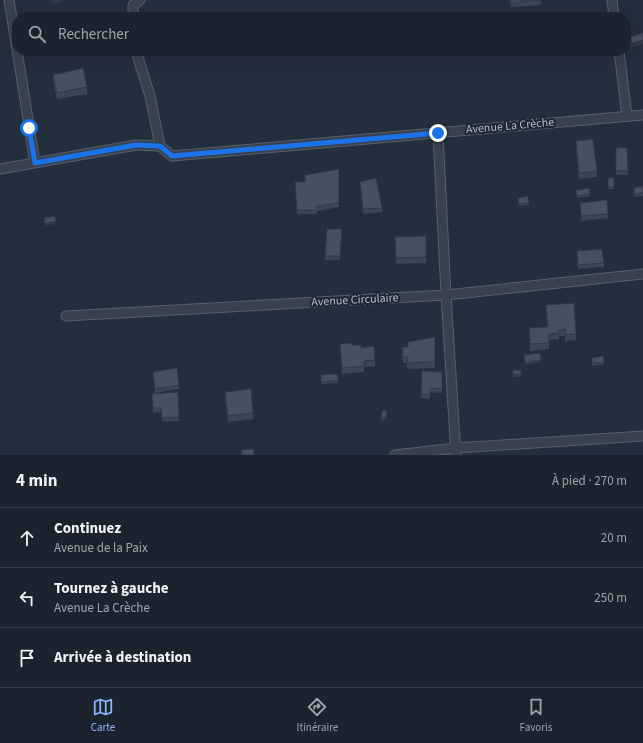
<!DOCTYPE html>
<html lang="fr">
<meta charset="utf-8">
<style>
:root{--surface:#1b232e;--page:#282f3a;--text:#f1f3f6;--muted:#a0a4aa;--line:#39404a;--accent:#8ab4f8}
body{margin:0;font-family:"Source Sans 3",sans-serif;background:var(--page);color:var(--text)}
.stop{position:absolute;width:12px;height:12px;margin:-9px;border:3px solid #1a73e8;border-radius:50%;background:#fff}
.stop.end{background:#1a73e8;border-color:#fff;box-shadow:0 1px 4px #0008}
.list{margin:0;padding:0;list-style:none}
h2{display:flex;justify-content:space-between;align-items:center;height:52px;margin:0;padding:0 16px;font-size:17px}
h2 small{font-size:13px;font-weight:400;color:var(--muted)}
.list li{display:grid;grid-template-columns:26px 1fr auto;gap:12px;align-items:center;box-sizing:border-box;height:60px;padding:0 16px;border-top:1px solid var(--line)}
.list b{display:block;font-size:15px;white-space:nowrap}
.list p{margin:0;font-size:13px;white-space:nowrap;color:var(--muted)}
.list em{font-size:13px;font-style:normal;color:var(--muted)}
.icon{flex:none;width:22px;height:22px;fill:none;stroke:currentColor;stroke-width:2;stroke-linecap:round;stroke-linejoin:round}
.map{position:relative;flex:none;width:643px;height:455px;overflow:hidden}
.search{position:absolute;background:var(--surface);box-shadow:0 4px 16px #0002;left:12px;right:12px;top:12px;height:44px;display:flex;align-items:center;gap:10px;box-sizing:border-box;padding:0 14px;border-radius:16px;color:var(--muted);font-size:15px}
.sheet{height:232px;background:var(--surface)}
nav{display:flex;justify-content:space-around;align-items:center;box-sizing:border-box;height:56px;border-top:1px solid var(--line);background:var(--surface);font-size:11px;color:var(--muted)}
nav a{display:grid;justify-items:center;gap:2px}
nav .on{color:var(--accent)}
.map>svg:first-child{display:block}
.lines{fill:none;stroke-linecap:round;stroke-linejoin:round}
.street-casing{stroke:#565f6c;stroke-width:11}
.street{stroke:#38414e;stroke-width:9}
.wall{fill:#3b4654}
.shaded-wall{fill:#303945}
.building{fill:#455162;stroke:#303945}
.route{stroke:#1a73e8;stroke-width:5}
.labels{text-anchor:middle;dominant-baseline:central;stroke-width:4;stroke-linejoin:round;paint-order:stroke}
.street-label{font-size:12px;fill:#b4bcc9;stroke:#1d2633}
</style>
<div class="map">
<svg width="643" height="455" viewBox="0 0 643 455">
<rect width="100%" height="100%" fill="#242f3e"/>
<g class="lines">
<defs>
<path id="street" d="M9,0L35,163
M612,0L614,17
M133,17V5L140,0
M136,51L150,96L160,146
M619,51L627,116
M438,133L446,295L456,455
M0,169L136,145L160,146L172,156L643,115
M66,316L446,295L643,274
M395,455L456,448L643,436"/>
</defs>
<use href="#street" class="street-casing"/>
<use href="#street" class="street"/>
</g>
<path class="wall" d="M510,0H541V5L511,7Z
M643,33V44L632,47L630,41V37Z
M53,75L87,87V94L57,99L53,81Z
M576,141L597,171V177L579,179L576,147Z
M616,148H627L628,175H616Z
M339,169V207L317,211V214H297L295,186Z
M608,178H614V189H608Z
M360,182L382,208V212L363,214Z
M643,186V196L634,197V190Z
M576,190L590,194V196L577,198Z
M518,198L529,203V205L519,206Z
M580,203L608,214V218L581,221Z
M327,229H342L340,260H325Z
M426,236V263L396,264L395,237Z
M577,251L604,263V267L578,269Z
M546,305L576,334V340L565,341V336H559V339L549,340V349L530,351L529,328L547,327Z
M435,337V368L407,369V363H403L402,353V347H408V342Z
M340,344L352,345L361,348L375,360V366L364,367V372L342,374Z
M540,353L541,362L525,364L524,355Z
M603,356L604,364L592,366V358Z
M513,370H521V376L513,377Z
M422,371L442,372V393L430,392V399L421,398Z
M153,372L179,385V389L155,393L153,376Z
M337,374L338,383L321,384V375Z
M225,392L253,413V419L228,422L225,398Z
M152,394L179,417V421L162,422L161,412L153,413Z
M387,414L386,419L381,420V418Z"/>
<path class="shaded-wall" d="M52,0H63V2L52,4Z
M643,40V44L632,47V43Z
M56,221V224L45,226V224Z"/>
<path class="building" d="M510,0H541L511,3Z
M643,33V40L632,43L630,37Z
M83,68L87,87L57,93L53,75Z
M593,139L597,171L579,173L576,141Z
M616,148H627L628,171H616Z
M339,169V203L317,206V210H297L295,182H305V175Z
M376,178L382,208L363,209L360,182Z
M608,178H614V187H608Z
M643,186V193L634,195V188Z
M590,188V194L577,196L576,190Z
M528,196L529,203L519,204L518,198Z
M607,200L608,214L581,216L580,203Z
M55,216L56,221L45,224L44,218Z
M327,229H342L340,256H325Z
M426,236V257L396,258L395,237Z
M602,249L604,263L578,265L577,251Z
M574,303L576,334L565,335V329L559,330V333L549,334V343L530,344L529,328L548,327L546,305Z
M435,337V362L407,363L408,357H403L402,347H408V342Z
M352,343V345H361V348L374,346L375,360L364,361V366L342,368L340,344Z
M540,353L541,360L525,362L524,355Z
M603,356L604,362L592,363V358Z
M177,368L179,385L155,389L153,372Z
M513,370H521V374L513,375Z
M422,371L442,372V389L430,388V394H421Z
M337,374L338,381L321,382V375Z
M251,389L253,413L228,416L225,392Z
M178,392L179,417L162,418L161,408H153L152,394Z
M382,411H387L386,417L381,418Z
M253,449L254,455H242L241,450Z"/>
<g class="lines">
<path class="route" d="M29,128L35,163L136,145L160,146L172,156L438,133"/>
</g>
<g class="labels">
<g class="street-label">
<text transform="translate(510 126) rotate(-5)">Avenue La Crèche</text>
<text transform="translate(355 300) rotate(-3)">Avenue Circulaire</text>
</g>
</g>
</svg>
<div class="stop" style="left:29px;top:128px"></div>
<div class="stop end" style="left:438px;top:133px"></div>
<div class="search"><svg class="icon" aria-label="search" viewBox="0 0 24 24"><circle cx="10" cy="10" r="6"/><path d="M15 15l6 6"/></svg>Rechercher</div>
</div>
<section class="sheet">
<h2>4 min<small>À pied · 270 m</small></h2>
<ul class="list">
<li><svg class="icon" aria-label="ahead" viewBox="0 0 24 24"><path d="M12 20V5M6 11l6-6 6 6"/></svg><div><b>Continuez</b><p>Avenue de la Paix</p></div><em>20 m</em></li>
<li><svg class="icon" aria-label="left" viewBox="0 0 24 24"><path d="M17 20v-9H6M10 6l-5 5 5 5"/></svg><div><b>Tournez à gauche</b><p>Avenue La Crèche</p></div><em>250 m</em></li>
<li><svg class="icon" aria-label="arrive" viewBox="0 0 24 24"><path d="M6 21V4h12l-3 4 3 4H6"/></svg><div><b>Arrivée à destination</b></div></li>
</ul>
</section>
<nav>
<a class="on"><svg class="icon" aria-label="map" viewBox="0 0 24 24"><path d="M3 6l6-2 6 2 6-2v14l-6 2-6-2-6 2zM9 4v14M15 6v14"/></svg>Carte</a>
<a><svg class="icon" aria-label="directions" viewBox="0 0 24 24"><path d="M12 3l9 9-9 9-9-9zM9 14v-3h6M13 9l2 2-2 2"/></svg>Itinéraire</a>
<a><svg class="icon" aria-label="saved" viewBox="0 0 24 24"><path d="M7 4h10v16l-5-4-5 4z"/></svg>Favoris</a>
</nav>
